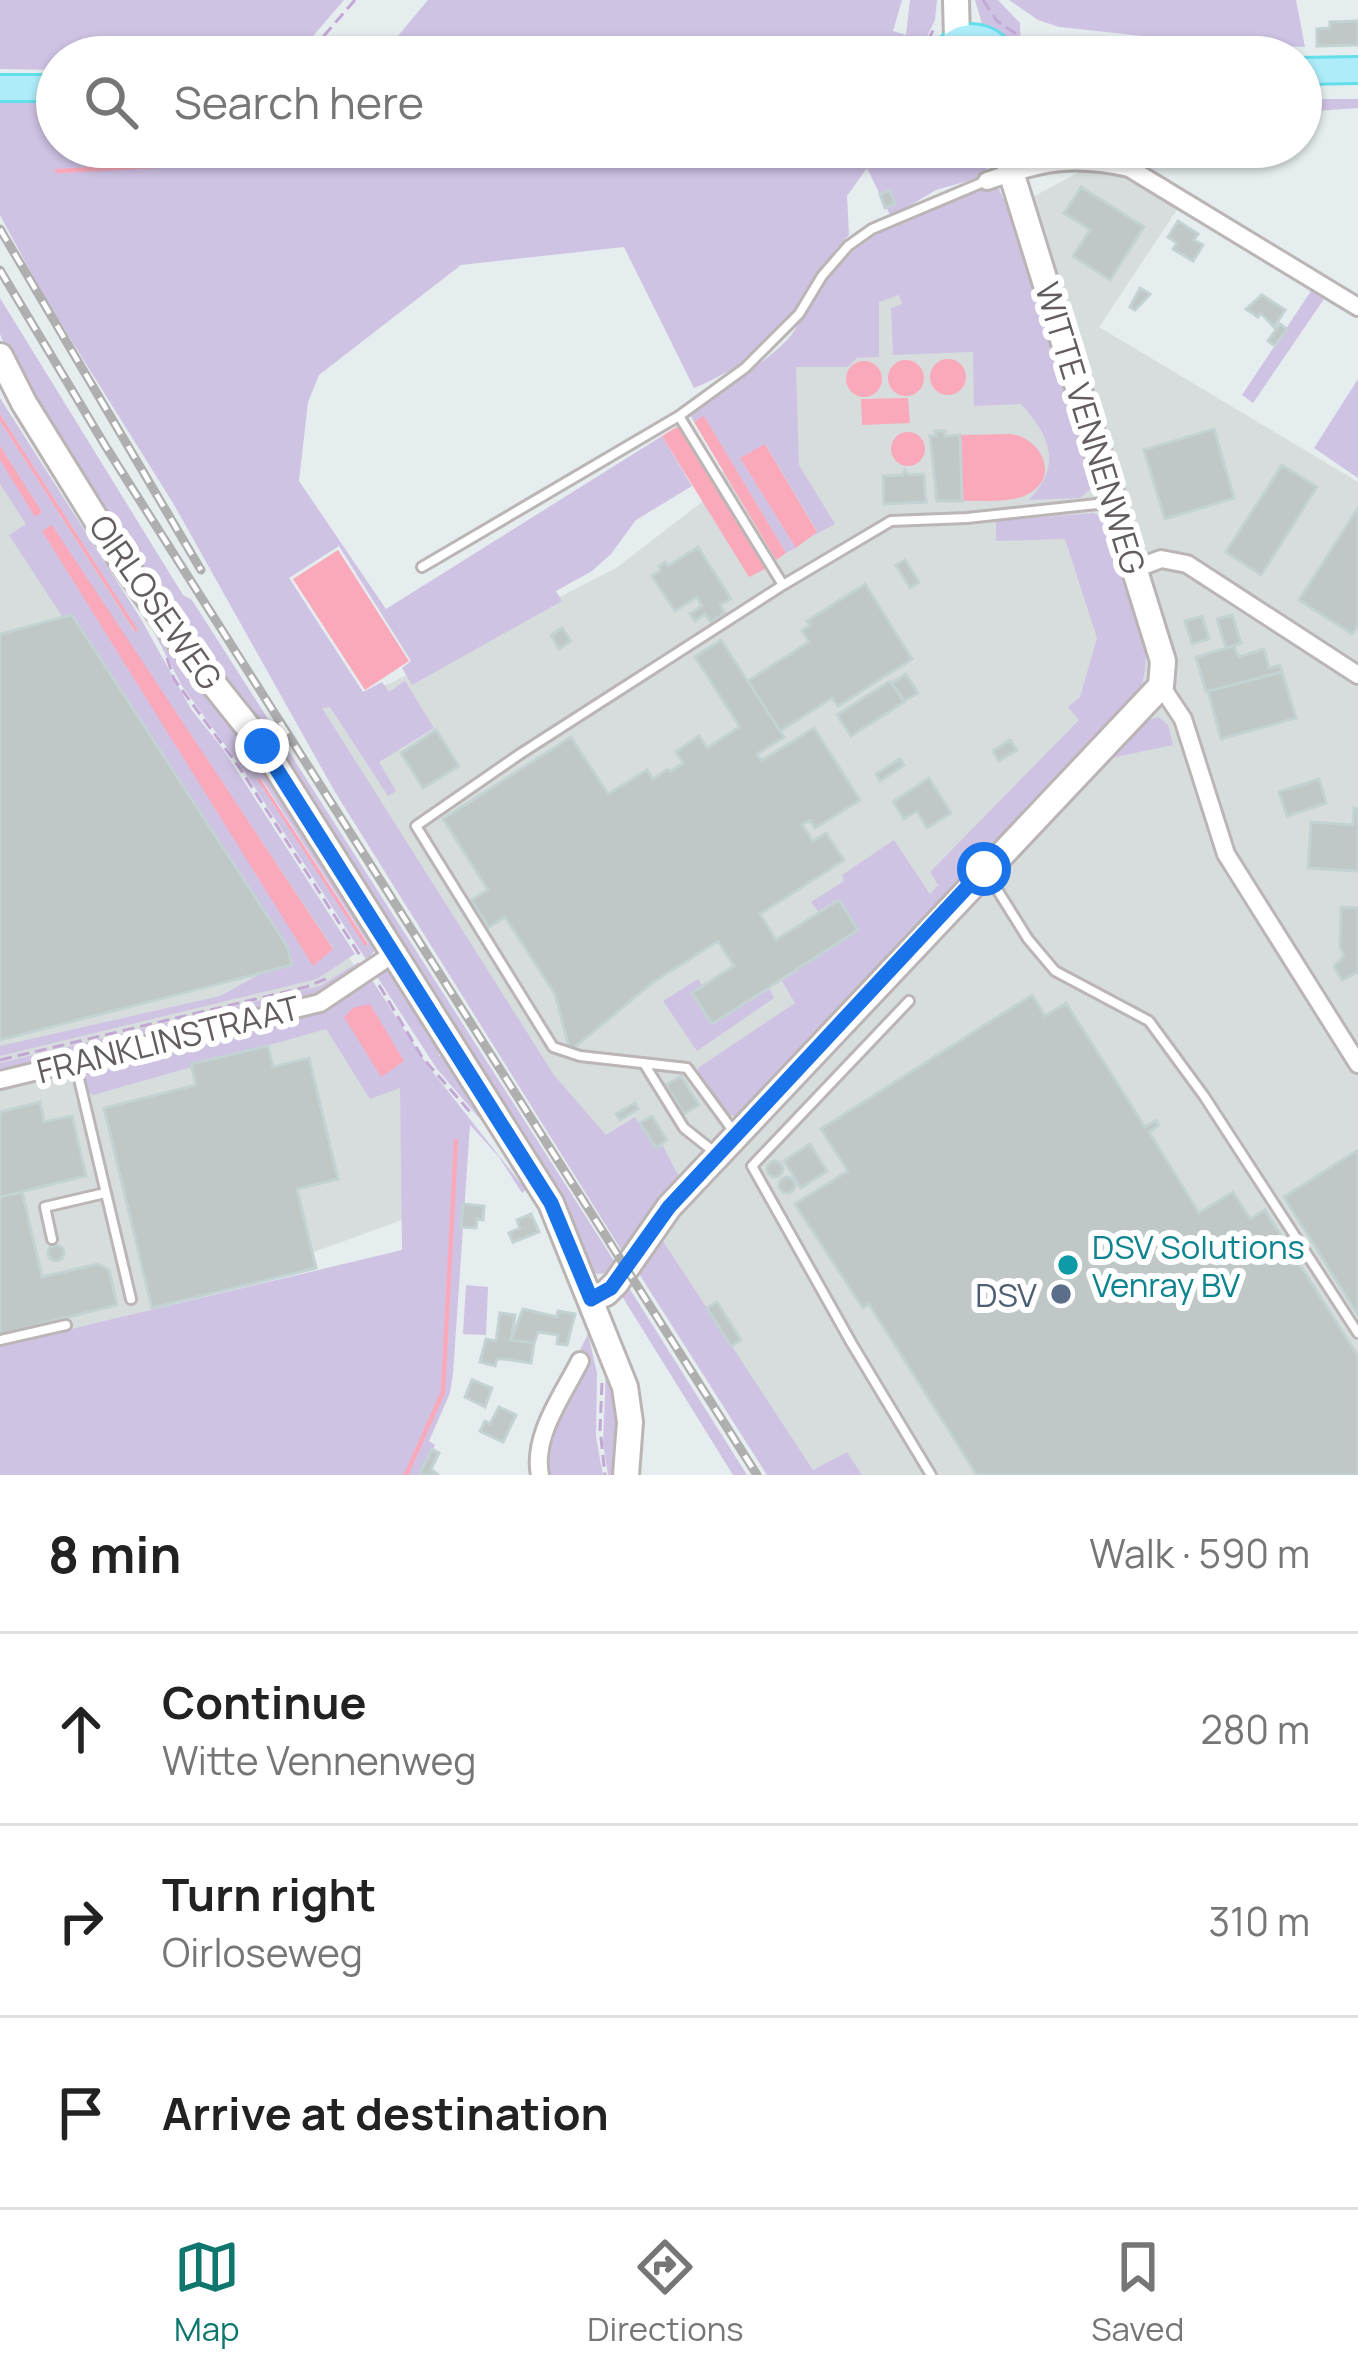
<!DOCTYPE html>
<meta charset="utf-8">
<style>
:root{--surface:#fff;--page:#f6f6f6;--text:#222;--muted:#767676;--line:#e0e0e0;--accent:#0f766e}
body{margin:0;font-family:Manrope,sans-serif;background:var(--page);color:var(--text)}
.stop{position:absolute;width:36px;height:36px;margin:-27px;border:9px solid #1a73e8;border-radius:50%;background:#fff}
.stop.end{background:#1a73e8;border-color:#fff;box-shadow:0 3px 12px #0008}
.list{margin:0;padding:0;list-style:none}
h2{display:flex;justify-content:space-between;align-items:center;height:156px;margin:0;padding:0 48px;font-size:51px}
h2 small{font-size:39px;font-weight:400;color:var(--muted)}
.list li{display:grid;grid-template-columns:78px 1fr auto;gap:36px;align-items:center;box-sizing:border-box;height:192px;padding:0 48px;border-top:3px solid var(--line)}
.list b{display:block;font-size:45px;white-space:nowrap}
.list p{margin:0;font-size:39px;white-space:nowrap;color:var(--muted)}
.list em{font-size:39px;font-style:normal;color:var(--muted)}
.icon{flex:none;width:66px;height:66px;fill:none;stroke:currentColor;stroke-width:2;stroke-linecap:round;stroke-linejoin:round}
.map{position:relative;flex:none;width:1358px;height:1475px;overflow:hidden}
.search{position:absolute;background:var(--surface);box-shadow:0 3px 9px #0004;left:36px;right:36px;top:36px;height:132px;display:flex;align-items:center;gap:30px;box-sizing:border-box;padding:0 42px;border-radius:66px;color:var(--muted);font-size:45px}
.sheet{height:732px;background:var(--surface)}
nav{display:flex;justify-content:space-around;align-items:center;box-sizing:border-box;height:168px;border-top:3px solid var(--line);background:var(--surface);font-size:33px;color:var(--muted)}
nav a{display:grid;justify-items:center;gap:6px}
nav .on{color:var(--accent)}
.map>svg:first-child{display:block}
.industrial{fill:#d7dddd}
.green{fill:#cfc3e4;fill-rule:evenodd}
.water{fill:#faa9ba}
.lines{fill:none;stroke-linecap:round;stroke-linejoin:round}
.stream{stroke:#faa9ba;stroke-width:4.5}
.building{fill:#bfc7c7;stroke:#c3d2d3;stroke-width:3}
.lane-casing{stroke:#bbb5b5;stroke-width:14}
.street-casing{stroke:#bbb5b5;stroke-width:22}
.secondary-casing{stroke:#bbb4b4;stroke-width:30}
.primary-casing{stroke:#62dfea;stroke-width:30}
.path{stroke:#c3a7d5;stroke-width:3;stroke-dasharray:12 6;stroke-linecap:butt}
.lane{stroke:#fff;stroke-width:8}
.street{stroke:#fff;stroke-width:16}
.secondary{stroke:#fff;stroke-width:24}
.primary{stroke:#aeecfa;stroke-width:24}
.rail-casing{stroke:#b0afaf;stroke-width:9}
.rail{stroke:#fff;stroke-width:4.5;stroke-dasharray:14;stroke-linecap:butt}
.route{stroke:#1a73e8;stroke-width:15}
.culture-dot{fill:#0f9aa8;stroke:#fff;stroke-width:4.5}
.service-dot{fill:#5c6f8a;stroke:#fff;stroke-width:4.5}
.labels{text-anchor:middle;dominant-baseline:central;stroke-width:12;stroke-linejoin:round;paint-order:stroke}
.street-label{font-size:33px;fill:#645d5d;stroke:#fff}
.culture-label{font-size:33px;fill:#0d838f;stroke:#fff;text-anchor:start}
.service-label{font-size:33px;fill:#4e5e75;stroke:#fff;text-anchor:end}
</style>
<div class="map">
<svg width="1358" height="1475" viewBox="0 0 1358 1475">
<rect width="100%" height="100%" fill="#e5edee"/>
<path class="industrial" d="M1096,163L1178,208L1099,327L1358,482V1475H803L316,712L321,706L391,683L616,568L702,502L835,303Z
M0,411L438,1097L446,1204L0,1366Z"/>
<path class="green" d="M0,0H344L308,42L387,49L428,0H902L893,31L906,35L910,0H937L935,20L917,57H57V70L0,69Z
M975,0H998L1020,23L1021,49L982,24Z
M1009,0H1296L1305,47L1209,43L1059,27L1038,20Z
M57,98V147H981L989,154L985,176L936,190L891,217L867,168L847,196L849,235C823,261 809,292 788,321C767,350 726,375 694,388L624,247L461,265L319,375L308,402L299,481L386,609L662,436L692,486L636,520L611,554L592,571L556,591L562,601L412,685L402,668L411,661L339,546L289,578L363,692L382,682L389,692L405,681L434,728L379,762L396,791L388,796L330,707L322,708L554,1075L606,1135L635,1117L656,1149L663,1146L681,1181L625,1256L335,792L173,503L43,295L0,215V101Z
M1301,99H1358V108L1301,112Z
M1034,147H1116L1146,165C1108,153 1076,152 1037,156Z
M998,187L1026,249L1098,483L1080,498L1029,500C1062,465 1051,437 1021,404L974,406L973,352L893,355L891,308L902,304L899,295L879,302V357L857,358L848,367H796L799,465L835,524L813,536L817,531L766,445L740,458L796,548L786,553L704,417L694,422L689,412C721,389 759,368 787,340C800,327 805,306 815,291C849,241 938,192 998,187Z
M1311,291L1324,299L1253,403L1242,395Z
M0,298L183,595L192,600L618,1267L612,1273L597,1274L589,1268L19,379L0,334Z
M0,372L254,748L252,757L265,763L381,942L367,961L244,771L182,686L145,615L0,387ZM261,778L368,943L367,945L258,780Z
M1358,379V478L1314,448Z
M0,398L141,619L191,709L223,749L355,954L317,979L0,1056V1046L220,996L286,960L9,535L26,524L0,484V460L35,516L42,512L0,446V421L134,631L137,629L0,414ZM51,526L333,948L313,965L43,532Z
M1093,513L1110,520C1124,568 1158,639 1141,687L739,1116L726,1115L699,1075L698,1068L795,1003L782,981L857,927L840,898L818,911L811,902L844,881L842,875L894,840L930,894L938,885L930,872L1079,720L1068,707L1080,697L1097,638L1065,539L996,541V521Z
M1159,717L1168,725L1173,745L1097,761L1130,725Z
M359,962V966L314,996L0,1074V1063L320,986Z
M380,967L397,971L440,1038L439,1056L452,1057L505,1148L437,1069L374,972Z
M698,979L702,985L692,993L712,1025L770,989L774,998L697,1051L663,1001Z
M368,980H372L428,1066L526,1190L522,1193L499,1157L470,1125L453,1374L450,1393L429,1441L435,1445L419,1475H0V1346L402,1250L400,1088L370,1099L326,1029L93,1095L86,1090L85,1068Z
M661,1238L813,1470L847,1452L862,1475H767L636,1269Z
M626,1283L747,1475H733L620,1293Z
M466,1285L488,1287L486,1335L463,1334Z
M588,1334L597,1373L596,1437L603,1475H549L542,1454L586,1361L579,1352Z
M606,1369L619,1403L613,1475H608L603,1443Z"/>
<path class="water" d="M930 377a18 18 0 1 1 36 0a18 18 0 1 1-36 0Z
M888 378a18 18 0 1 1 36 0a18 18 0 1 1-36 0Z
M846 379a18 18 0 1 1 36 0a18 18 0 1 1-36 0Z
M908,398L910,423L862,425L861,399Z
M0,414L138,630L135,632L0,421Z
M704,416L786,553L776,560L694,422Z
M678,426L765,569L749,577L662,436Z
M891 449a17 17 0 1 1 34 0a17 17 0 1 1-34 0Z
M1011,434C1041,438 1061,477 1028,494C1011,504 982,500 962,501L960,435Z
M765,444L817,532L796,548L740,458Z
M0,446L42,512L35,517L0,460Z
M52,525L333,949L313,966L42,531Z
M338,550L409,661L365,690L293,579Z
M260,778L368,944L365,946L257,779Z
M370,1004L404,1061L381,1077L344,1017L353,1008Z"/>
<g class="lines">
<path class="stream" d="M57,171L464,150L766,147
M406,1475L443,1392L456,1141"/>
</g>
<path class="building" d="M1358,21V45L1317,46V29L1330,28V22Z
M1081,187L1144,227L1110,280L1073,256L1090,230L1064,213Z
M890,190L895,204L885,208L880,194Z
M1178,221L1198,234L1194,240L1203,245L1193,261L1173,249L1177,243L1168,237Z
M1140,288L1150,294L1135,310L1130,307Z
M1262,295L1285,310L1274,327L1261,313L1258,317L1246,309Z
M1280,324L1287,329L1275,346L1268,341Z
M1214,429L1234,498L1165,519L1144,450Z
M935,431H945V436L960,435L962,501H937L930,436H936Z
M1282,465L1317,487L1261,575L1226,552Z
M905,470L908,475L924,474L926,502L884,504L883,476L903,475Z
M1358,508V625L1352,634L1299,600Z
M698,547L731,599L720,605L725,613L711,622L705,614L695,621L690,614L702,606L697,597L675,611L652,576L661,570L659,566L665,562L668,566Z
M905,560L919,582L910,588L896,565Z
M865,584L912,659L838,706L832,698L780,731L748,681L809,642L802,631L810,625L807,621Z
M72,615L287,946L292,965L0,1040V634Z
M1232,615L1241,643L1226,648L1217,619Z
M1202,616L1209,639L1192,644L1185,621Z
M562,628L571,641L559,649L551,635Z
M721,640L784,737L757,754L761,761L814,728L860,800L815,828L810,820L802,825L813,841L826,833L844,860L760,914L776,940L839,900L858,930L712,1024L692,993L734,966L718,941L652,983L570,1051L555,994L505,917L489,927L471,900L488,890L443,819L571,737L608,794L647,770L653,779L668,769L670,772L683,763L676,752L699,736L707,748L740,727L695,657Z
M1234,646L1239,657L1264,649L1269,668L1280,665L1282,672L1206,692L1196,657Z
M1282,672L1296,718L1221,739L1208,691Z
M906,674L918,693L904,701L892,683Z
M890,681L904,702L851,736L837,715Z
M436,730L459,766L423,788L401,753Z
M1010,740L1017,750L999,761L993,751Z
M900,759L904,765L880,781L876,774Z
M929,778L951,813L927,828L917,811L904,819L893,802Z
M1319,779L1326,803L1287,816L1279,792Z
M1354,808L1358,809V871L1308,868L1311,822L1353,825Z
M1341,907L1358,908V972L1342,980L1334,967L1344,955L1340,948Z
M1032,995L1045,1016L1066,1003L1145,1127L1156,1120L1159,1125L1149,1132L1199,1213L1233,1192L1250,1219L1265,1210L1358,1356V1475H977L869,1304L863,1308L795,1204L848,1171L821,1129Z
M268,1046L273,1067L309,1058L338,1179L297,1189L316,1268L152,1308L104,1108L196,1085L191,1064Z
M681,1076L699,1105L684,1114L666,1085Z
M40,1102L44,1122L72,1116L86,1176L0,1197V1112Z
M635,1103L638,1109L620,1120L616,1114Z
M652,1116L667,1140L656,1148L640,1123Z
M810,1144L827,1171L801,1188L784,1161Z
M1358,1150V1315L1284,1197Z
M767 1169a8 8 0 1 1 16 0a8 8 0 1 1-16 0Z
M779 1185a8 8 0 1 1 16 0a8 8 0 1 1-16 0Z
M22,1192L42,1277L98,1264L109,1270L117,1305L0,1334V1197Z
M463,1204L484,1206L483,1220L477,1219L476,1228L461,1227Z
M531,1214L539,1232L513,1242L509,1233L520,1228L517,1220Z
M48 1253a8 8 0 1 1 16 0a8 8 0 1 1-16 0Z
M717,1302L741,1340L731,1346L707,1308Z
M523,1309L557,1317L558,1311L575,1314L567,1345L557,1344L558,1335L538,1332L534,1343L511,1340Z
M500,1313L515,1315L511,1340L534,1343L531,1363L504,1359H497L495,1366L480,1362L486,1339L496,1341Z
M472,1380L492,1388L485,1407L465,1397Z
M499,1407L516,1415L503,1442L480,1431L485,1421L490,1424Z
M432,1449L439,1453L431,1469L438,1475H419Z"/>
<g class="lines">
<defs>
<path id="lane" d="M679,416L783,585
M422,567L679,416L745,368L799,314L822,276L848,246L872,229L986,181
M988,875L1028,939L1055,971L1149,1021L1204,1096L1358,1333
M909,1001L752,1166L852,1344L931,1475
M75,1062L131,1299
M645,1065L684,1128L713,1151
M734,1132L687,1068L580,1056L553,1047L416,826L520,754L783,585L891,521L967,518L1106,503
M52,1239L45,1207L105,1193
M0,1340L66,1325"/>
<path id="street" d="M987,181C1041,162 1072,155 1129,168L1358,307
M1135,569L1161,559L1187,564L1358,675
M1161,686L1183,719L1226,854L1358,1064
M0,1080L320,1003L393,954
M540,1475C532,1436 563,1395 580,1361"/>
<path id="secondary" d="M956,0L957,40
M0,356L24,403L120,558L173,633L263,746L551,1203L625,1387L630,1422L626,1475
M591,1299L606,1293L616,1283L669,1207L1161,686L1163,661L1011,172L1007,147"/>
<path id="primary" d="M941,57C959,30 987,31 1005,57
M1301,71L1358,70
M0,88H57"/>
</defs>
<use href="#lane" class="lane-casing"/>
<use href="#street" class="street-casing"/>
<use href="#secondary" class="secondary-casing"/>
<use href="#primary" class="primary-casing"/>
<path class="path" d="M355,0L315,46L518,57L926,42
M983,0L997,21L1024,39L1045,43L1132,41L1287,56
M1024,41L1026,57
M285,47L313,46
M919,57L936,25
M972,147L981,167
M167,658L174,679L239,767L361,957
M379,985L422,1057L471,1113
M0,1060L306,987L330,977
M602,1383L600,1429L605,1475"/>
<use href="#lane" class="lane"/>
<use href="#street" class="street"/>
<use href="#secondary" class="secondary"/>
<use href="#primary" class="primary"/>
<defs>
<path id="rail" d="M0,229L201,570
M0,270L106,447L757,1475"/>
</defs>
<use href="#rail" class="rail-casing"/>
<use href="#rail" class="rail"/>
</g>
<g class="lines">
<path class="route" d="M262,746L551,1203L591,1299L611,1288L669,1207L984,869"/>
</g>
<circle class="culture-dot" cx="1068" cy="1265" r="12"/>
<circle class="service-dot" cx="1061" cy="1294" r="12"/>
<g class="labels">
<g class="street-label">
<text transform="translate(1091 428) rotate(73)">WITTE VENNENWEG</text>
<text transform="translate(156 602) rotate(55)">OIRLOSEWEG</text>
<text transform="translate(168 1039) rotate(-14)">FRANKLINSTRAAT</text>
</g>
<g class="culture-label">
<text x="1092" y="1246">DSV Solutions<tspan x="1092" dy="38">Venray BV</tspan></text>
</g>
<g class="service-label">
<text x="1037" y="1294">DSV</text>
</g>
</g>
</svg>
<div class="stop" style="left:984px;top:869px"></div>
<div class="stop end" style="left:262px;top:746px"></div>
<div class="search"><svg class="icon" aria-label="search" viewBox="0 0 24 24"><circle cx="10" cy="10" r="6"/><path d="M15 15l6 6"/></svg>Search here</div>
</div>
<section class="sheet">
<h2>8 min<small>Walk · 590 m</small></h2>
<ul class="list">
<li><svg class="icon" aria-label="ahead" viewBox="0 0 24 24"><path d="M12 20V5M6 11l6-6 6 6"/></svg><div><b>Continue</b><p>Witte Vennenweg</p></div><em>280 m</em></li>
<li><svg class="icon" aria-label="right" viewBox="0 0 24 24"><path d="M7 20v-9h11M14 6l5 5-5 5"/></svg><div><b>Turn right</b><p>Oirloseweg</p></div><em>310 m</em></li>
<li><svg class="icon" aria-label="arrive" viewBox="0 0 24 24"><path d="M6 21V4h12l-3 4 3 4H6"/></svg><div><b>Arrive at destination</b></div></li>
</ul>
</section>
<nav>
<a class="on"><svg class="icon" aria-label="map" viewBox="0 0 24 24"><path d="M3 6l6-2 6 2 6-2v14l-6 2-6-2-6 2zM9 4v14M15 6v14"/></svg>Map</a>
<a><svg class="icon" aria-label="directions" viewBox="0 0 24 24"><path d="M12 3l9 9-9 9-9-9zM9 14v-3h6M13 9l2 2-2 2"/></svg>Directions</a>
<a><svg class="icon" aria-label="saved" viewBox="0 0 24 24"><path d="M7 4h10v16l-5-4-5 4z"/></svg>Saved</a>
</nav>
